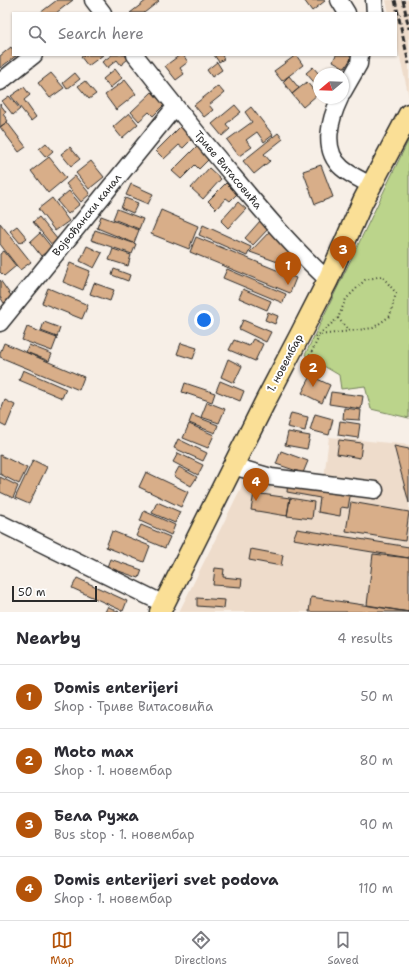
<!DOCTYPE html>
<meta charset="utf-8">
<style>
:root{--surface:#fff;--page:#f7f7f7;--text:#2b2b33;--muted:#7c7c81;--line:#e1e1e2;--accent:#b45309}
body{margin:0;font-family:"Shantell Sans",sans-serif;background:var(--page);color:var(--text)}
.compass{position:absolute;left:313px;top:68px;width:36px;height:36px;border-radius:50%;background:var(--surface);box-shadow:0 1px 3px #0004;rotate:251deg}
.scale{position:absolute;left:12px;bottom:10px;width:85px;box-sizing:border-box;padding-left:4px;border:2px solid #2b2b2b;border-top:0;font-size:11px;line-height:14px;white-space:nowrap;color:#2b2b2b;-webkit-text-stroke:3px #fff;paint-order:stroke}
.you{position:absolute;left:204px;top:320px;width:14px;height:14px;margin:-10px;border:3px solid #fff;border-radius:50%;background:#1a73e8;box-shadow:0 0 0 6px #1a73e833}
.badge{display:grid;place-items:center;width:26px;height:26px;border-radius:50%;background:var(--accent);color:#fff;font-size:13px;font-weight:700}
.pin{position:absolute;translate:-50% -33px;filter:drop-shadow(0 1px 2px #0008)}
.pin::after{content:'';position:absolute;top:21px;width:14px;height:12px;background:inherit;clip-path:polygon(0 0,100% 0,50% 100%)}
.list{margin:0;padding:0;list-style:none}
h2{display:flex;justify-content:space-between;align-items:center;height:52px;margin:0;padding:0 16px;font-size:17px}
h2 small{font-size:13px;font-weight:400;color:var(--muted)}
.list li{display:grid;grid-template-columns:26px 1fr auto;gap:12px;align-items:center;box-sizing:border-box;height:64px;padding:0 16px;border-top:1px solid var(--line)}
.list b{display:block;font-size:15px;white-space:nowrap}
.list p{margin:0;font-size:13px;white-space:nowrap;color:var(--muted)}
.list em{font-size:13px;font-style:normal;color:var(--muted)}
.icon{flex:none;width:22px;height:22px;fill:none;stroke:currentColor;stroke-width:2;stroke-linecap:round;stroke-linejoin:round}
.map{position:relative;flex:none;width:409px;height:612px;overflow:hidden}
.search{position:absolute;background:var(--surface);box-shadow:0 1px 3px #0004;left:12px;right:12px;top:12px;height:44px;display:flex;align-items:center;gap:10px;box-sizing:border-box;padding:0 14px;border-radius:0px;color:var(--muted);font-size:15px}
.sheet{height:308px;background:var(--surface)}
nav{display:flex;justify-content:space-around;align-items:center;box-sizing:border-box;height:56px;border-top:1px solid var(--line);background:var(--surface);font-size:11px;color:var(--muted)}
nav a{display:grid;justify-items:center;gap:2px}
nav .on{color:var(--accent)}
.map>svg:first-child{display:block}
.built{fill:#eedccb}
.green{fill:#bbd48b;stroke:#73805b}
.building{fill:#d8ae89;stroke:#2b2b2b}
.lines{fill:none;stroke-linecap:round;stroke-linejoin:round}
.minor-casing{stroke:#2b2b2b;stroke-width:19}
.major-casing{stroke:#2b2b2b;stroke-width:23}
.path{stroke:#2b2b2b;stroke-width:2;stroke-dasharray:1 3;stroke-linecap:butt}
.minor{stroke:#fff;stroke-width:16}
.major{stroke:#fadf96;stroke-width:20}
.rail{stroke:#2b2b2b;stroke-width:3;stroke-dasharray:6 3;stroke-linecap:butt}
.labels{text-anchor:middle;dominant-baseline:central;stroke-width:4;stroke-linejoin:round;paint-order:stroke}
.street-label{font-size:11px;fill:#2b2b2b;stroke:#fff}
</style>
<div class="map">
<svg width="409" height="612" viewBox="0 0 409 612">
<rect width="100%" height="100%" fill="#f7efe7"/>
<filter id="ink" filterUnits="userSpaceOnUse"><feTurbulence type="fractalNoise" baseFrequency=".025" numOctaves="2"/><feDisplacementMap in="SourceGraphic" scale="8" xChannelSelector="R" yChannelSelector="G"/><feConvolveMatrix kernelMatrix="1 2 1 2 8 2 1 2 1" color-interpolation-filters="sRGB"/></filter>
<g filter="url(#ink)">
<path class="built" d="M386,0H409V97L396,41V13H389Z
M329,437L409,445V612H179L252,466L324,478Z"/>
<path class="green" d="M409,139V418L371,409L365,386L341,389L339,375L305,355Z"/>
<path class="building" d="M57,0H73L56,13H40Z
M147,0H158L159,1L144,13H130Z
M304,0H325V1L312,11Z
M11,47L13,50V55H17L0,68V56Z
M84,55H103L88,66L81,57Z
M112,55H125L128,59L121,65L117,60L107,68L102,62Z
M180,55H183L188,62L180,68L184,74L176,80L165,66Z
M214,55H222L224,59L219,62Z
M296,55L303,65L282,81L274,71Z
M336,55H349L352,57L345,68L333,61Z
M217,62L222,70L212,77L207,70Z
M313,67L319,74V88L306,73Z
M115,69L122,78L110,88L103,79Z
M51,73L64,88L50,98L38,83Z
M75,73L80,79L67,89L63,83Z
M289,76L299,88L292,94L283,82Z
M125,80L136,94L116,110L105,95Z
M85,81L96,94L89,99L78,86Z
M307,82L317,95L303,107L292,94Z
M218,86L224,93L209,105L213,110L204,117L194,105Z
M24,87L30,95L24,100L36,117L31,121L11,96Z
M152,92L164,105L153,116L149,112L139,121L131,112Z
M9,96L20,109L13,115L2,101Z
M0,104L6,112L3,114L8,121L0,127Z
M235,105L241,112L226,124L230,129L222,136L212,124Z
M251,107L273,135L264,142L257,132L246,140L252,147L239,156L227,140L252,122L245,112Z
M129,113L138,124L122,138L113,127Z
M7,122L26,147L19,152L0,127Z
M182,125L194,137L183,148L179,145L164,159L156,151Z
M278,133L283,139L264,154L270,161L254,174L243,161Z
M46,143L53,151L46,157L39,149Z
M198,145L210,158L199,169L195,165L181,179L172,171Z
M70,147L80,159L71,166L61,154Z
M49,157L66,178L48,193L31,171Z
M91,161L104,177L89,189L76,173Z
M321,165L333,197L315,204L303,171Z
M209,168L221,179L203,199L191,188Z
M75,176L90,194L81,202L66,184Z
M226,183L237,194L230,201L226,198L216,209L208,201Z
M131,184L153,194L148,204L126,195Z
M69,191L80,204L68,214L57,201Z
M52,198L69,221L55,231L38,209Z
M125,198L138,203L133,213L121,208Z
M238,202L246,209L228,228L221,221Z
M117,209L143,219L139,229L113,219Z
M161,210L198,226L189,249L151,234Z
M101,216L139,230L134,243L97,228Z
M39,217L58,240L52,245L33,222Z
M260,221L269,228L253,245L245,238Z
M0,223L31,262L20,270L0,244Z
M203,225L251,247L247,256L199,235Z
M17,226L27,238L20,243L10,231Z
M272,229L300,256L297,269L250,252Z
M95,230L136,244L132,254L91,240Z
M40,233L52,248L41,256L30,242Z
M196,237L296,278L290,293L190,252Z
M87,246L102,253L94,268L80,261Z
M113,249L131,255L128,266L109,260Z
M4,251L16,266L4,276L0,272V254Z
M70,263L90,271L83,290L63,282Z
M114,269L130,275L128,281L112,275Z
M227,269L286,294L283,303L223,278Z
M0,280L12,297L4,303L0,297Z
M94,283L114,290L110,301L90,294Z
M48,288L88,305L82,319L42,303Z
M243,289L271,301L267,310L239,298Z
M268,312L278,316L275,324L265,320Z
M243,320L271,332L266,342L239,329Z
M44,322L60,328L57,337L41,331Z
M27,327L57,338L52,351L22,340Z
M253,339L263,344L255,361L229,350L234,340L249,346Z
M4,343L84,377L79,390L0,357V353Z
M181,343L197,348L193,359L177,354Z
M29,345L52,354L49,361L26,352Z
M228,359L242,366L234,383L221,377Z
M23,370L66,389L62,398L19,380Z
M311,376L330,385L322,403L302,393Z
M220,381L244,391L240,401L216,391Z
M185,383L215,393L212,402L182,392Z
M331,392L363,396L361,409L329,404Z
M5,400L15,405L6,427L0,424V413Z
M207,402L225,409L219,423L201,417Z
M344,408L361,410L360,420L343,419Z
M291,413L308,417L305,431L287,427Z
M315,414L333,419L329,435L310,430Z
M192,415L218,425L215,433L189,423Z
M340,421L360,424L358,438L338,435Z
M189,424L214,435L208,448L183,438Z
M288,432L310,436L307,449L285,445Z
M178,439L207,453L203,461L174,448Z
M339,440L362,443L360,458L337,454Z
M394,446L409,449V503Z
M281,451L308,461L303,473L276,464Z
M178,453L203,465L198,475L173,462Z
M0,455L27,468L19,484L0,474Z
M33,460L47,467L29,504L15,498Z
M179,467L197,477L191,486L174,476Z
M146,472L188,492L181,507L139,487Z
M0,477L18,486L13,498L0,492Z
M288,480L351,491L348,508L341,507L340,516L318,512L320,498L287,492Z
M254,493L290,498L287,516L251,510Z
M290,498L314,502L312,519L287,516Z
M157,502L180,512L175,523L152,513Z
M351,502L409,512L405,541L346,531Z
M144,511L175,525L171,535L140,521Z
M141,525L170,537L165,548L136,536Z
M297,529L409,547V558L293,539Z
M112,531L150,546L144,562L106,547Z
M251,549L283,555L281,566L249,560Z
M373,554L409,558V612L367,605Z
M110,559L142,570L139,578L107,567Z
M215,568L224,569L223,577L242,579L241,587L213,585Z
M77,578L127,601L123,611L72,588Z
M311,597L409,612H309Z
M197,598L225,600L224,608L197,606Z
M108,606L109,607L119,612H105Z"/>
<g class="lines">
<defs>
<path id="minor" d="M93,0L103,13
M339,0L347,13
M374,0L375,13
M135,55C167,96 199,136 233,176C263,212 293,248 328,280
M0,82L34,55
M343,92L359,64L360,55
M340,98C330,119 321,150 342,168C350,175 362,180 372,186
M0,323L175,107
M233,466L271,477L375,490
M0,523L164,604"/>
<path id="major" d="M160,612L265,402L301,333L328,280L363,201L409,114"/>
</defs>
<use href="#minor" class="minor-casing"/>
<use href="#major" class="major-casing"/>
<path class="path" d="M396,16L409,13
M338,318L349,331
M305,362L311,353L320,335L373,328L390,316L396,293L382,276L365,280L346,299L338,318L316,337"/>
<use href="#minor" class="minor"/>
<use href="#major" class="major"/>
<path class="rail" d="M395,0L409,64
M403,0L409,29"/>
</g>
</g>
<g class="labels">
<g class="street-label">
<text transform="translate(228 170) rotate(50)">Триве Витасовића</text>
<text transform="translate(87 215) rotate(-51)">Војвођански канал</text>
<text transform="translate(285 363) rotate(-62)">1. новембар</text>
</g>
</g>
</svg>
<svg class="compass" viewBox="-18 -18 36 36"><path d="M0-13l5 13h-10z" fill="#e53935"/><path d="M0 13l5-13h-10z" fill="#7c7c81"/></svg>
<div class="scale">50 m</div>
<div class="you"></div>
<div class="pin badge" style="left:288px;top:285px">1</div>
<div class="pin badge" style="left:313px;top:387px">2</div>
<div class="pin badge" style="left:343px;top:269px">3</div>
<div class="pin badge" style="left:256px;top:501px">4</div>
<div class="search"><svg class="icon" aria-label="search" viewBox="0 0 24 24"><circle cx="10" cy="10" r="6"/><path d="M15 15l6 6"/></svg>Search here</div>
</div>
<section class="sheet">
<h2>Nearby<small>4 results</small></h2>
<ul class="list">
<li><span class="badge">1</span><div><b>Domis enterijeri</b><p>Shop · Триве Витасовића</p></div><em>50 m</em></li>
<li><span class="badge">2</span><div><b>Moto max</b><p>Shop · 1. новембар</p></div><em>80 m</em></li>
<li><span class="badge">3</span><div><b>Бела Ружа</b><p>Bus stop · 1. новембар</p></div><em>90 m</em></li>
<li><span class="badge">4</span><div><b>Domis enterijeri svet podova</b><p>Shop · 1. новембар</p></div><em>110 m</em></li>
</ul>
</section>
<nav>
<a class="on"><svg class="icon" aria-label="map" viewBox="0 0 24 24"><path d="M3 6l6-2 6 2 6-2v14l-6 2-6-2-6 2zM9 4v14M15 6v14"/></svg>Map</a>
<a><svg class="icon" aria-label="directions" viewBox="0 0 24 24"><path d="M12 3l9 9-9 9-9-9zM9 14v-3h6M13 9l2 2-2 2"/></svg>Directions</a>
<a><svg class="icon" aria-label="saved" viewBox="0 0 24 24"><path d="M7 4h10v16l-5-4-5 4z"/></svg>Saved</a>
</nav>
